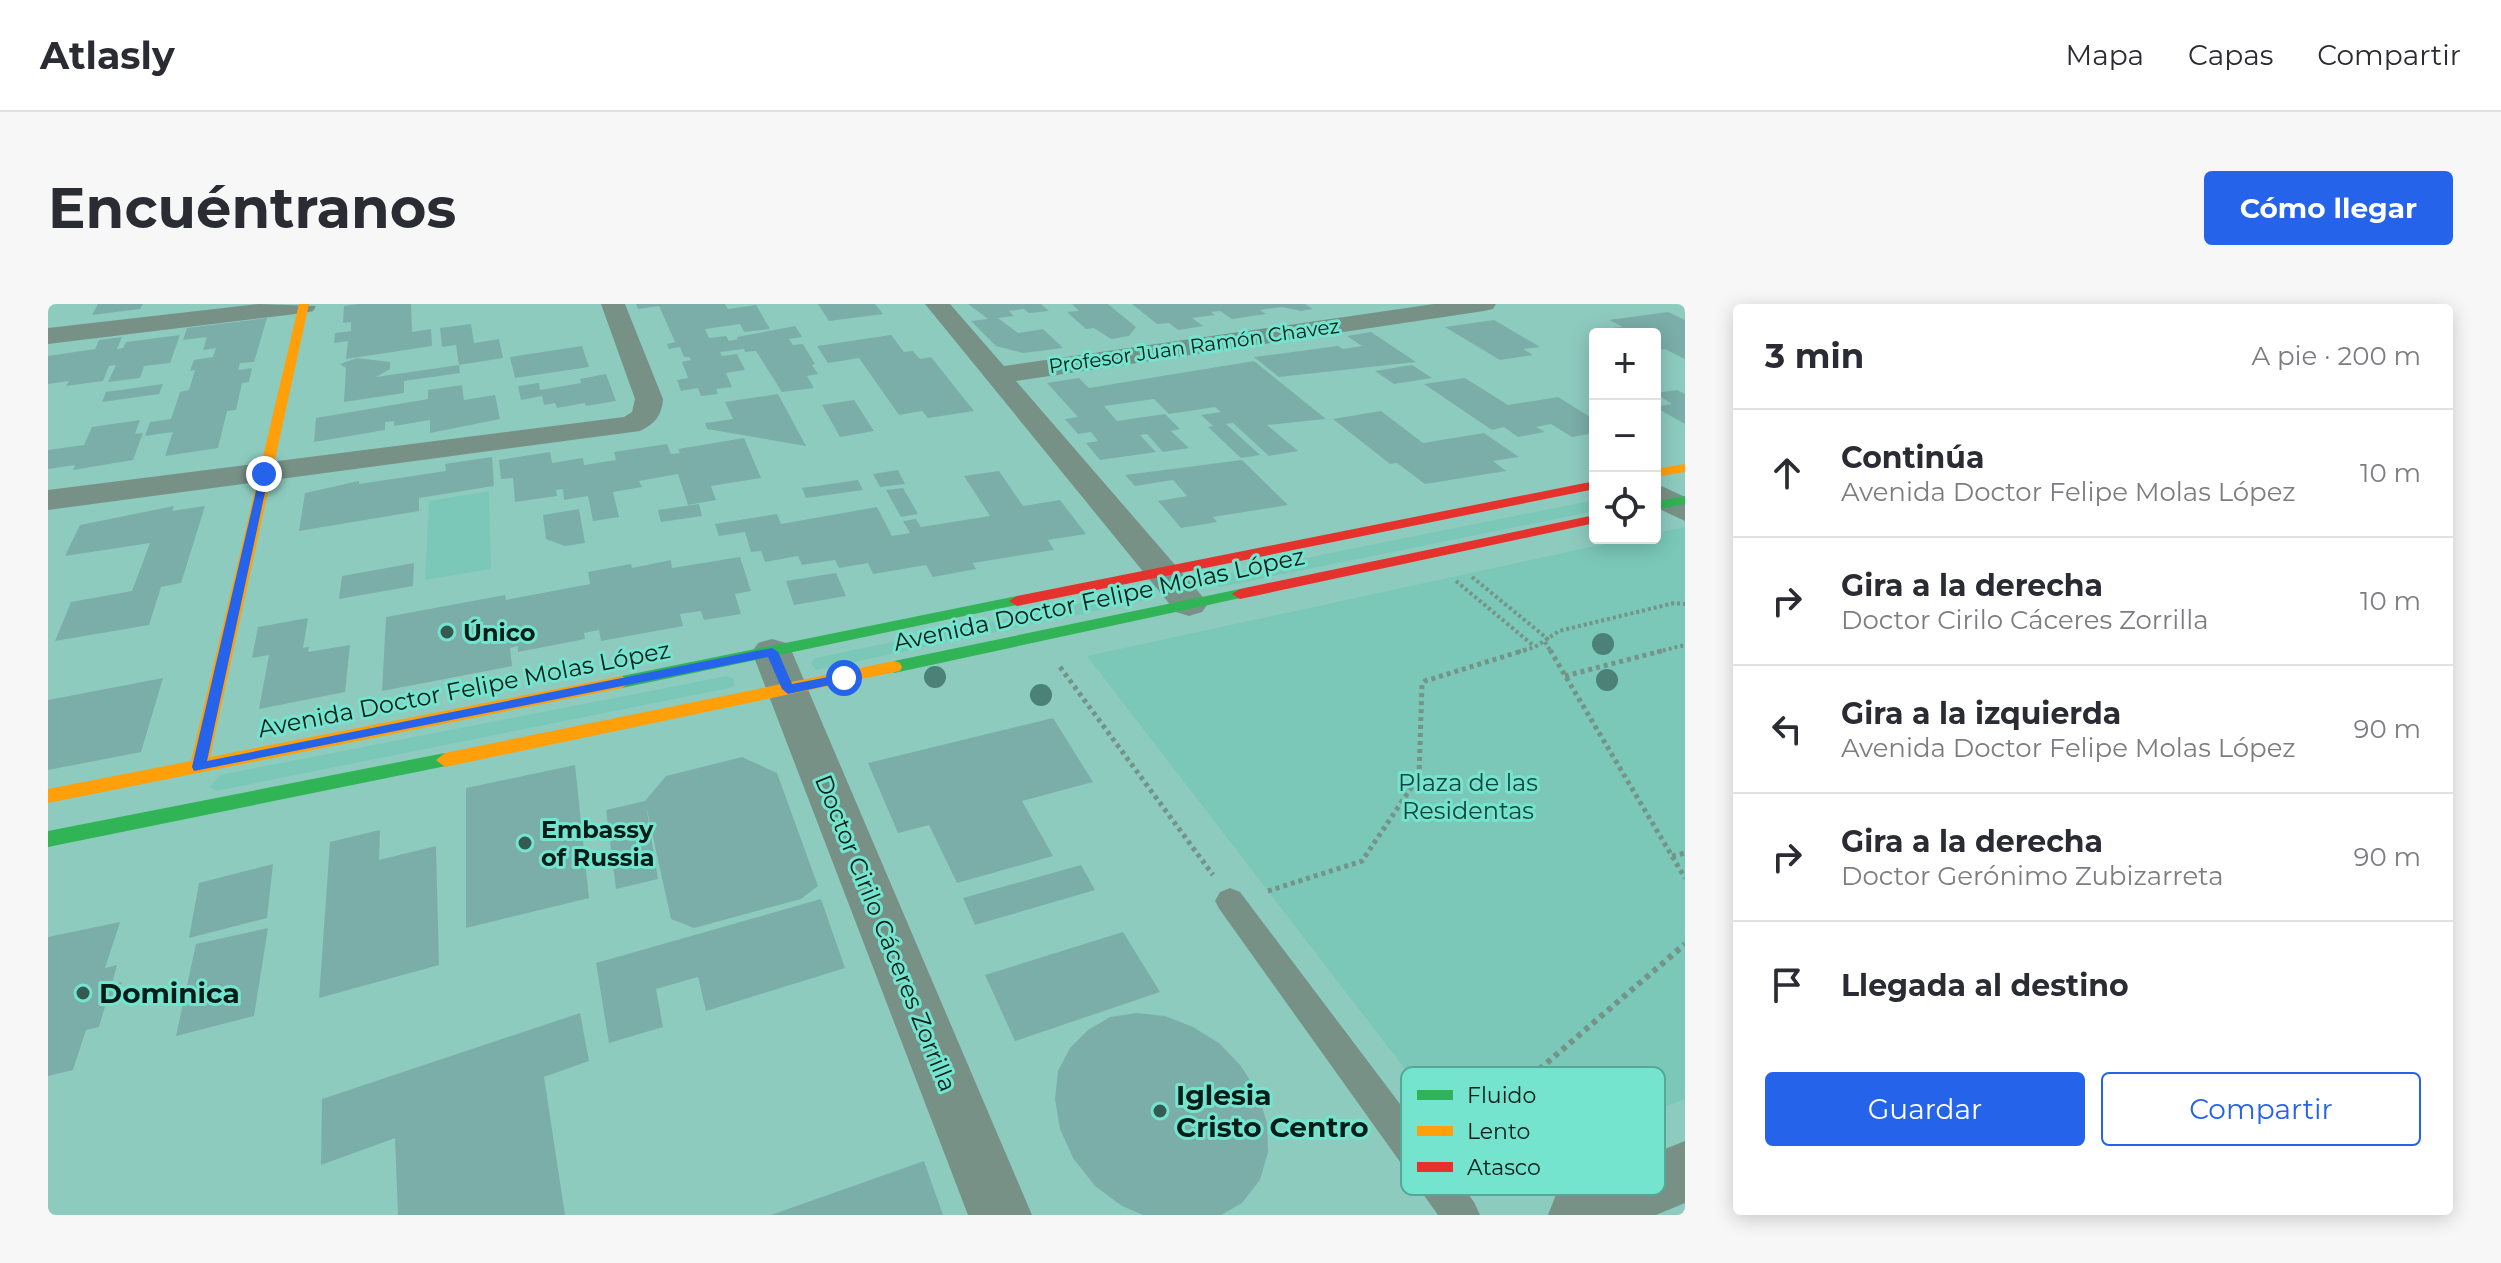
<!DOCTYPE html>
<html lang="es">
<meta charset="utf-8">
<style>
:root{--surface:#fff;--page:#f7f7f7;--text:#2b2b33;--muted:#7c7c81;--line:#e1e1e2;--accent:#2563eb}
body{margin:0;font-family:Montserrat,sans-serif;background:var(--page);color:var(--text)}
.controls{position:absolute;right:24px;top:24px;display:grid;overflow:hidden;border-radius:8px;box-shadow:0 4px 20px #0003}
.controls button{width:72px;height:72px;display:grid;place-items:center;padding:0;border:0;border-bottom:2px solid var(--line);background:var(--surface);color:var(--text);font:40px sans-serif}
.stop{position:absolute;width:24px;height:24px;margin:-18px;border:6px solid #2563eb;border-radius:50%;background:#fff}
.stop.end{background:#2563eb;border-color:#fff;box-shadow:0 2px 8px #0008}
.list{margin:0;padding:0;list-style:none}
h2{display:flex;justify-content:space-between;align-items:center;height:104px;margin:0;padding:0 32px;font-size:34px}
h2 small{font-size:26px;font-weight:400;color:var(--muted)}
.list li{display:grid;grid-template-columns:52px 1fr auto;gap:24px;align-items:center;box-sizing:border-box;height:128px;padding:0 32px;border-top:2px solid var(--line)}
.list b{display:block;font-size:30px;white-space:nowrap}
.list p{margin:0;font-size:26px;white-space:nowrap;color:var(--muted)}
.list em{font-size:26px;font-style:normal;color:var(--muted)}
.actions{display:flex;gap:16px;padding:24px 32px}
.actions a{flex:1;padding:18px 0;border:2px solid var(--accent);border-radius:8px;text-align:center;font-size:28px;color:var(--accent)}
.actions .main{background:var(--accent);color:#fff}
.icon{flex:none;width:44px;height:44px;fill:none;stroke:currentColor;stroke-width:2;stroke-linecap:round;stroke-linejoin:round}
.map{position:relative;flex:none;width:1637px;height:911px;overflow:hidden;border-radius:8px}
header{display:flex;align-items:center;gap:48px;box-sizing:border-box;height:112px;padding:0 40px;background:var(--surface);border-bottom:2px solid var(--line)}
header strong{font-size:38px}
nav{display:flex;gap:44px;margin-inline-start:auto;font-size:28px}
.intro{display:flex;align-items:center;justify-content:space-between;box-sizing:border-box;height:192px;padding:0 48px}
h1{margin:0;font-size:56px}
.button{padding:20px 36px;border-radius:8px;background:var(--accent);color:#fff;font-size:28px;font-weight:700}
main{display:flex;gap:48px;padding:0 48px}
aside{flex:1;background:var(--surface);border-radius:8px;box-shadow:0 4px 20px #0003}
.map>svg:first-child{display:block}
.green{fill:#7bc8b8}
.building{fill:#7baea9}
.lines{fill:none;stroke-linecap:round;stroke-linejoin:round}
.path-far2{stroke:#749389;stroke-width:4;stroke-dasharray:3 3;stroke-linecap:butt}
.path-far1{stroke:#749389;stroke-width:5;stroke-dasharray:4 4;stroke-linecap:butt}
.path{stroke:#749389;stroke-width:6;stroke-dasharray:5 5;stroke-linecap:butt}
.lane{fill:#789186;fill-rule:evenodd}
.street{fill:#789186;fill-rule:evenodd}
.fast{fill:#30b455;fill-rule:evenodd}
.slow{fill:#ff9f0a;fill-rule:evenodd}
.jam{fill:#e5322d;fill-rule:evenodd}
.tree{fill:#4b8177}
.route{fill:#2563eb}
.poi-dot{fill:#345a52;stroke:#75e4ce;stroke-width:3}
.labels{text-anchor:middle;dominant-baseline:central;stroke-width:6;stroke-linejoin:round;paint-order:stroke}
.far-street-label{font-size:20px;fill:#041d18;stroke:#75e4ce}
.street-label{font-size:24px;fill:#041d18;stroke:#75e4ce}
.poi-label{font-size:24px;font-weight:bold;fill:#041d18;stroke:#75e4ce;text-anchor:start}
.park-label{font-size:24px;fill:#14453c;stroke:#75e4ce}
.near-poi-label{font-size:28px;font-weight:bold;fill:#041d18;stroke:#75e4ce;text-anchor:start}
.key{fill:#75e4ce;stroke:#53a897;stroke-width:2}
.key-label{font-size:22px;fill:#041d18}
</style>
<header>
<strong>Atlasly</strong>
<nav><a>Mapa</a><a>Capas</a><a>Compartir</a></nav>
</header>
<div class="intro"><h1>Encuéntranos</h1><a class="button">Cómo llegar</a></div>
<main>
<div class="map">
<svg width="1637" height="911" viewBox="0 0 1637 911">
<rect width="100%" height="100%" fill="#8ecbbf"/>
<path class="green" d="M441,187L443,265L377,276L381,197Z
M1547,196V207L1172,283L1161,277L1163,273Z
M1637,223V795L1437,869L1039,352L1584,234H1607V229Z
M1083,289L1093,291L1095,297L768,366L763,359L767,354Z
M679,372L686,375V383L168,487L161,483L172,471Z"/>
<path class="building" d="M50,0H95L92,5L44,11Z
M310,0H363L364,28L383,25L384,42L298,55L300,37L286,39L287,29L303,27V18L295,19L296,2Z
M588,0H677L680,5L708,1L722,25L696,28L692,20L657,25L661,34L678,32L681,37L690,35L689,33L747,22L754,33L741,35L745,41L755,40L767,60L764,61L770,70L759,72L766,84L734,88L708,47L697,48L696,45L672,48L674,52L689,50L697,66L678,69L684,83L668,85L670,90L653,92L650,84L633,87L629,76L640,74L634,58L643,56L641,53H636L632,43L621,45L619,40L627,38L611,2L590,5Z
M770,0H827L835,10L781,17Z
M920,0H993L1001,7L981,9L976,5L961,7L966,12L950,14L970,29L995,25L1015,44L975,49L948,42L923,17L940,15Z
M1024,0H1060L1088,23L1081,32L1063,35L1046,24L1038,25L1019,8L1031,7Z
M1084,0H1257L1265,5L1253,7L1234,3L1212,6L1218,10L1184,15L1172,7L1163,8L1167,11L1144,14L1155,22L1130,26L1121,19L1109,20Z
M1620,8L1637,16V55L1617,45L1607,46V30H1576L1564,24L1575,23L1561,16Z
M219,14L206,58L192,59L190,66L204,64L201,78L194,79L188,106L179,107L170,144L117,152L125,128L97,132L102,118L123,115L132,88L141,86L147,66L142,67L146,56L165,53L168,44L155,46L159,33L135,36L139,24Z
M1446,16L1492,43L1475,45L1485,51L1452,56L1397,23Z
M423,20L426,39L451,35L455,54L411,61L412,69L356,77V89L296,98L298,64L292,60L309,54L342,58V65L328,73L411,61L408,41L394,43L392,24Z
M1323,28L1368,58L1231,73L1206,53L1290,42L1295,45L1314,42L1299,32Z
M132,31L122,59L96,62L92,74L60,78L68,61L61,62L55,77L18,82L21,77L0,80V52L47,45L51,36L74,33L69,45L75,44L78,38Z
M843,31L856,48L865,47L872,55L883,53L926,107L880,114L874,107L851,111L811,54L780,59L769,42Z
M534,42L541,63L467,74L462,53Z
M1206,57L1278,115L1219,121L1250,147L1221,152L1185,119L1178,120L1212,151L1193,154L1160,123L1165,122L1153,111L1173,108L1167,103L1121,110L1106,95L1056,102L1069,117L1117,110L1132,125L1123,127L1141,144L1115,148L1099,130L1092,131L1108,148L1052,156L1038,139L1050,137L1043,128L1030,130L1017,115L1030,113L999,79L1031,74L1041,84Z
M1364,61L1384,74L1346,80L1327,67Z
M558,70L568,97L538,102L537,99L509,104L507,99L496,101L494,92L473,96L470,82L491,79L492,86L533,79L532,75Z
M1417,74L1460,101L1510,93L1547,116V129L1524,133L1503,120L1488,123L1497,128L1470,133L1456,123L1444,126L1376,80Z
M115,80L111,90L54,98L58,88Z
M414,81L416,96L447,91L452,115L382,129V116L346,122V117L337,118V126L266,138L268,114L380,95V86Z
M1629,86L1637,90V120L1607,103L1624,100L1607,89Z
M730,90L758,142L659,125L657,119L685,115L677,98Z
M806,96L826,127L792,133L774,101Z
M1333,107L1375,139L1436,129L1471,153L1445,157L1458,167L1377,180L1349,159L1342,160L1285,115Z
M92,116L87,130L95,129L85,156L25,166L27,161L0,165V146L36,141L44,123Z
M696,134L713,174L663,182L668,196L640,201L630,170L591,177L594,183L565,188L571,213L545,217L540,192L516,196L515,185L508,186L509,192L467,198L465,174L453,175L451,156L502,148L504,159L535,154L536,161L568,156L566,148L619,140L623,150L632,149L630,145Z
M444,153L446,182L371,194V207L251,227L257,189L311,177V180L398,167L397,160Z
M1194,156L1240,201L1165,213L1169,218L1133,224L1110,197L1139,192L1125,176L1087,182L1077,171Z
M850,166L857,180L832,183L825,170Z
M951,167L975,202L1012,196L1038,230L1000,236L1006,246L925,259L928,265L885,273L878,261L825,270L820,259L791,264L787,256L754,261L750,252L717,258L713,247L703,248L697,228L671,232L667,220L729,210L733,220L829,203L844,232L862,229L855,217L868,215L873,223L942,212L916,172Z
M810,176L815,186L758,194L754,184Z
M855,184L870,210L853,213L838,186Z
M651,200L654,212L613,218L610,206Z
M126,202L124,207L157,202L133,279L113,283L101,321L7,337L23,298L84,287L102,239L17,252L32,221Z
M531,205L537,239L517,242L498,235L495,211Z
M692,253L703,287L687,290L693,310L656,316L653,307L632,310L635,322L553,337L551,326L536,329L537,335L470,348V342L462,344L464,362L334,387L338,313L457,291L458,296L542,280L540,268L583,260L584,264L623,256L624,264Z
M366,259L365,282L291,295L294,272Z
M788,269L798,292L746,301L738,277Z
M260,314L255,344L261,343L260,348L302,341L297,388L211,405L221,351L204,354L210,323Z
M115,374L93,448L0,466V396Z
M1005,414L1045,478L974,497L1005,552L909,579L881,521L850,529L820,459Z
M694,453L729,469L770,582L753,595L646,624L623,615L598,501L610,575L568,585L558,506L597,497L618,472Z
M527,461L541,594L418,624V484Z
M332,526L331,556L388,542L391,661L271,694L282,538Z
M225,560L219,614L141,634L151,579Z
M1033,561L1047,586L927,621L915,594Z
M773,595L797,664L658,707L650,673L608,685L615,723L561,739L548,659Z
M72,618L57,664L69,661L64,680L74,678L68,697L58,699L51,723L38,726L25,766L0,772V633Z
M220,624L206,712L128,732L148,640Z
M1075,628L1112,688L967,737L937,671Z
M532,709L541,757L496,773L517,911H350L347,834L273,861L274,795Z
M1089,709L1117,712L1145,723L1171,739L1193,762L1210,789L1219,819L1220,848L1212,876L1194,899L1173,911H1095L1074,902L1047,882L1025,854L1012,825L1007,795L1010,767L1022,744L1040,726L1062,713Z
M876,857L895,911H723Z"/>
<g class="lines">
<path class="path-far2" d="M1424,273L1501,336
M1408,277L1486,342
M1497,338L1503,348
M1470,348L1487,343L1511,327L1626,299L1637,300
M1609,348L1637,341"/>
<path class="path-far1" d="M1502,346L1637,574
M1012,363L1165,571
M1517,372L1617,346
M1624,552L1637,549
M1220,587L1314,557L1371,472L1374,380L1377,377L1477,346"/>
<path class="path" d="M1408,837L1637,640"/>
<path class="lane" d="M1182,584L1192,588L1426,898L1432,911H1390L1172,606L1167,597L1172,588Z"/>
<path class="street" d="M210,0L268,2L265,7L256,9L0,40V24Z
M553,0H577L615,95C614,111 607,120 592,127L0,206V186L576,113L584,108L587,95Z
M877,0H902L956,62L1386,0H1448L1445,5L1436,7L968,77L1154,292L1160,300L1154,308L1141,312L1128,308Z
M1607,179L1637,193V217L1607,203Z
M724,335L738,339L744,348L984,911H920L704,348L710,339Z
M1637,837V899L1608,911H1500L1509,888Z"/>
<path class="fast" d="M1637,192V200L1607,206V198Z
M1192,285L1197,287V293L846,369L838,363L846,357Z
M969,292L974,294V300L574,384L566,378L574,372Z
M397,449L403,451L406,456L403,461L0,543V527Z"/>
<path class="slow" d="M251,0H261L162,453L574,372L582,378L574,384L0,499V485L143,457Z
M1637,160V168L1607,173V165Z
M846,357L852,359L854,363L852,367L397,463L388,456L397,449Z"/>
<path class="jam" d="M1547,177V185L969,302L961,297L969,292Z
M1547,211V219L1192,295L1184,290L1192,285Z"/>
</g>
<g class="tree">
<circle cx="1555" cy="340" r="11"/>
<circle cx="887" cy="373" r="11"/>
<circle cx="1559" cy="376" r="11"/>
<circle cx="993" cy="391" r="11"/>
</g>
<path class="route" d="M216,167L221,170L159,457L724,344L730,348L744,380L796,370L802,374L796,378L740,390L734,385L720,353L146,467L144,463L212,170Z"/>
<g class="poi-dot">
<circle cx="399" cy="328" r="8"/>
<circle cx="477" cy="539" r="8"/>
<circle cx="35" cy="689" r="8"/>
<circle cx="1112" cy="807" r="8"/>
</g>
<g class="labels">
<g class="far-street-label">
<text transform="translate(1146 42) rotate(-8)">Profesor Juan Ramón Chavez</text>
</g>
<g class="street-label">
<text transform="translate(1051 295) rotate(-12)">Avenida Doctor Felipe Molas López</text>
<text transform="translate(416 385) rotate(-11)">Avenida Doctor Felipe Molas López</text>
<text transform="translate(838 629) rotate(68)">Doctor Cirilo Cáceres Zorrilla</text>
</g>
<g class="poi-label">
<text x="415" y="328">Único</text>
<text x="493" y="525">Embassy<tspan x="493" dy="28">of Russia</tspan></text>
</g>
<g class="park-label">
<text x="1420" y="478">Plaza de las<tspan x="1420" dy="28">Residentas</tspan></text>
</g>
<g class="near-poi-label">
<text x="51" y="689">Dominica</text>
<text x="1128" y="791">Iglesia<tspan x="1128" dy="32">Cristo Centro</tspan></text>
</g>
</g>
<rect x="1353" y="763" width="264" height="128" rx="12" class="key"/>
<rect x="1369" y="786" width="36" height="10" fill="#30b455"/>
<rect x="1369" y="822" width="36" height="10" fill="#ff9f0a"/>
<rect x="1369" y="858" width="36" height="10" fill="#e5322d"/>
<g class="key-label">
<text x="1419" y="799">Fluido</text>
<text x="1419" y="835">Lento</text>
<text x="1419" y="871">Atasco</text>
</g>
</svg>
<div class="controls">
<button>+</button>
<button>−</button>
<button><svg class="icon" aria-label="locate" viewBox="0 0 24 24"><circle cx="12" cy="12" r="6"/><path d="M12 2v4M12 18v4M2 12h4M18 12h4"/></svg></button>
</div>
<div class="stop" style="left:796px;top:374px"></div>
<div class="stop end" style="left:216px;top:170px"></div>
</div>
<aside>
<h2>3 min<small>A pie · 200 m</small></h2>
<ul class="list">
<li><svg class="icon" aria-label="ahead" viewBox="0 0 24 24"><path d="M12 20V5M6 11l6-6 6 6"/></svg><div><b>Continúa</b><p>Avenida Doctor Felipe Molas López</p></div><em>10 m</em></li>
<li><svg class="icon" aria-label="right" viewBox="0 0 24 24"><path d="M7 20v-9h11M14 6l5 5-5 5"/></svg><div><b>Gira a la derecha</b><p>Doctor Cirilo Cáceres Zorrilla</p></div><em>10 m</em></li>
<li><svg class="icon" aria-label="left" viewBox="0 0 24 24"><path d="M17 20v-9H6M10 6l-5 5 5 5"/></svg><div><b>Gira a la izquierda</b><p>Avenida Doctor Felipe Molas López</p></div><em>90 m</em></li>
<li><svg class="icon" aria-label="right" viewBox="0 0 24 24"><path d="M7 20v-9h11M14 6l5 5-5 5"/></svg><div><b>Gira a la derecha</b><p>Doctor Gerónimo Zubizarreta</p></div><em>90 m</em></li>
<li><svg class="icon" aria-label="arrive" viewBox="0 0 24 24"><path d="M6 21V4h12l-3 4 3 4H6"/></svg><div><b>Llegada al destino</b></div></li>
</ul>
<div class="actions"><a class="main">Guardar</a><a>Compartir</a></div>
</aside>
</main>
